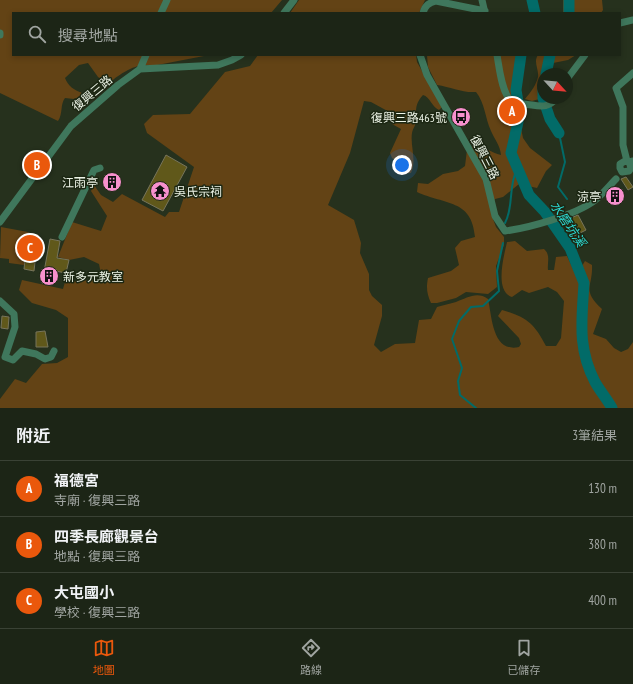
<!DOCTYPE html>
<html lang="zh-TW">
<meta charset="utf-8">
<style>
:root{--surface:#1c2516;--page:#293123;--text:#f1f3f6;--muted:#a0a5a1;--line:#3a4235;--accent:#ea580c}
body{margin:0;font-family:"PT Sans Narrow","Noto Sans TC",sans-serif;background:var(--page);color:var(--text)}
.compass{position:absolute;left:537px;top:68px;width:36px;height:36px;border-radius:50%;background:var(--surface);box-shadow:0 2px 6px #0003;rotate:116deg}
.you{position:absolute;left:402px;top:165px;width:14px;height:14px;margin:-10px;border:3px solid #fff;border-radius:50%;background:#1a73e8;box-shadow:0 0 0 6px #1a73e833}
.badge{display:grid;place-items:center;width:26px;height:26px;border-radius:50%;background:var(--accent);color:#fff;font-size:13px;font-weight:700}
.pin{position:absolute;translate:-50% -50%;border:2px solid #fff;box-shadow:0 1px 4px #0006}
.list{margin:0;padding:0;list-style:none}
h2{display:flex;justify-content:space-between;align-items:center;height:52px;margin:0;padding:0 16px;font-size:17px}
h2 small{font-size:13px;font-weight:400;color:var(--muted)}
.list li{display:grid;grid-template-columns:26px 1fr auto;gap:12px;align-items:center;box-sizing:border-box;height:56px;padding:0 16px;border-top:1px solid var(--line)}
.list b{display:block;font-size:15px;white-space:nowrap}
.list p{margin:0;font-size:13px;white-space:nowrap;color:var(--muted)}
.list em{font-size:13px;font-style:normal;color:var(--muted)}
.icon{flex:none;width:22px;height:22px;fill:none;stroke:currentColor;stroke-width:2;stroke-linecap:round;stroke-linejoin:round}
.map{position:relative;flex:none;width:633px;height:408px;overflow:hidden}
.search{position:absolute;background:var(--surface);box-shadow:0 2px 6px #0003;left:12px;right:12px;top:12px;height:44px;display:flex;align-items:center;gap:10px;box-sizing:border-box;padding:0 14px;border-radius:0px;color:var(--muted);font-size:15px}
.sheet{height:220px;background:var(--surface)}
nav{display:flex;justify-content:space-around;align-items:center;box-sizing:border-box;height:56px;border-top:1px solid var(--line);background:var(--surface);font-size:11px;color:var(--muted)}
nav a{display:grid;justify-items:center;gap:2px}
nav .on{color:var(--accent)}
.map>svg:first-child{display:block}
.green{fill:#634315}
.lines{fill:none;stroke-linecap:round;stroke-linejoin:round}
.stream{stroke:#026b68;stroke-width:2}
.river{stroke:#026b68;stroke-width:11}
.building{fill:#60581a;stroke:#77745b}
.minor{stroke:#3f775c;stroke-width:7}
.labels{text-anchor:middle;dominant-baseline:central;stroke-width:3;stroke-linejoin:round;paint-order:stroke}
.street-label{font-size:12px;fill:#ecf3e6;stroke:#1c2713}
.poi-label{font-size:12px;fill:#ecf3e6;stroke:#1c2713;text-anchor:end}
.water-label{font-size:13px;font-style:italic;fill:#2cdbd5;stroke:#1c2713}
</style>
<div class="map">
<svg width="633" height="408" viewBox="0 0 633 408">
<rect width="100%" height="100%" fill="#26311d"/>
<path class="green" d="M0,0H282L271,13H13V55H217L204,56L152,66C138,61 118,75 108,84L98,77L88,63L79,65L65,78C68,86 74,90 82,93V97L74,99L65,98C60,104 63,114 58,121L0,93Z
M299,0H425L419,13H290Z
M563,0H602L603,10L605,7L601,13H563Z
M258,55H416L417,62L442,107L439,110C432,107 430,97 423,95C415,104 416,109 416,121C416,125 413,128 412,133C410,146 417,160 411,173L397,174L400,164L392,158L390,153L401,129L392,124L393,114L371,102L364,101L350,153L328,205L354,220L361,243L360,253L369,274V290L372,296L382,305V316L374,345L381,352L395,344L415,343L419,320L431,319L437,307C443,305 450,304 456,302C467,298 477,291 488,299C492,316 492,353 519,347L521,344L519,338L498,316L502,310C526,317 534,323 546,346H556L561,338L564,301L557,292L548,287L529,293L522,290L512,297C494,291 504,256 507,242L515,241L527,251L544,249C551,255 547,263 548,270H554L556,257L567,256L575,273L577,274L585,261L592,265C593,288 581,289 602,309L593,334L606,339L614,348L621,352L628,349L633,342V408H0V399L15,379L26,383L42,364L57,363L68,357V318L56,310L32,303L19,290L22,280L63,289L65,282L92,280L101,274L99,264L84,257L69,260L58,257L72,222L101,231L107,216L91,191L94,185L101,195L113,202L122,194L165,217L169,212H179L194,167L147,133L144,124L153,115L190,114L225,72L250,66Z
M427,55H516L522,73L520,86L513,98H508L510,116L521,128L523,138L530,148L552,165L546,171L537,188L519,184L503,197L495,199L491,209L493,219L496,227L504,237V245L496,266L497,287L488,294L466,292L456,298L437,303H431C427,294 426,288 428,278L451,271L459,265L455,248L461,241L475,237C472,199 445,205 417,192L418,183L428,184L443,174L458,171L465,166L467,150L475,145C485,146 491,153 501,155C500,145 495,140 491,131C485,118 485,103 476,92C462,93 451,87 437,85L428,67Z
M538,55H576L568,60L553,63V74H543V98L532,101L525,99C531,92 536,85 538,77C539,69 533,62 538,55Z
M1,227L28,232L24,265L9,263V259L0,258Z"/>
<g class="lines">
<path class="stream" d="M559,133L565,162L558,187L567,199
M505,223C514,207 508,186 517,169
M476,408L460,395L458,381L462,368L452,339L459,321L471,307L483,306L499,291L497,271L503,243"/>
<path class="river" d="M532,0L535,13
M569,0V13
M521,55L516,90L519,108L518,122L511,153L529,195L545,212L570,248L584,283C582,320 577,347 595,382C600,391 607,399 612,408
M546,74L550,55
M543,85V97
M543,98L550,119L559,133"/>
</g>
<path class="building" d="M509,108H515V115H508Z
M166,155L187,167L163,211L142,200Z
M106.5 182a5.5 5.5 0 1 1 11 0a5.5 5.5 0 1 1-11 0Z
M626,177L633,187L628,190L621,179Z
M578,215L586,230L572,237L564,221Z
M28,233L38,235L34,271L24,269Z
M50,239L60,241L57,258L69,260L66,273L55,271L52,284L42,283Z
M2,316L9,317L8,329L1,328Z
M45,331L48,347H36V332Z"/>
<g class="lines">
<path class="minor" d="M482,0L485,13
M161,13L167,0
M284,13L294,0
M423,13C425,5 429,3 436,1L485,11
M620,23L633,20
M0,33V35
M420,55L427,75L486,179L495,216L505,231C529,228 575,215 594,201C602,195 609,186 616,179
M497,55C499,66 502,97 513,102C518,104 526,104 532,105C543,107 549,107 557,98
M140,69L146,55
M567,79L585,55
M627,161L623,145V107L616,88L633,73
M629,162L625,161L620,164V168L622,172L629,171L631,168L629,162L633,161
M0,222L71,126L118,85L140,69L218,65L232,60L241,55
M62,237L94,170L100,168
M0,301L14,314L15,327L5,357L13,360L22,351L36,354L45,359L51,357L54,351"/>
</g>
<defs>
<symbol id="bus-disc" viewBox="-11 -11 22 22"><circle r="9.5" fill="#f790cd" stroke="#1c2713"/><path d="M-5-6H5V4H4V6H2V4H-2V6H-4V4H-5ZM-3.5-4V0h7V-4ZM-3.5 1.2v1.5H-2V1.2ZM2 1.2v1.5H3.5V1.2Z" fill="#111"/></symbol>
<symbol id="building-disc" viewBox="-11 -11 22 22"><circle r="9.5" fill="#f790cd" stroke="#1c2713"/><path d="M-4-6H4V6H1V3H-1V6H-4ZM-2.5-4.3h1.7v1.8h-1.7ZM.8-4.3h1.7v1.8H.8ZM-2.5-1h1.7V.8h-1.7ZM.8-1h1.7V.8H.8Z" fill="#111"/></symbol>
<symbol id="temple-disc" viewBox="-11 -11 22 22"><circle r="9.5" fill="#f790cd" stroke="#1c2713"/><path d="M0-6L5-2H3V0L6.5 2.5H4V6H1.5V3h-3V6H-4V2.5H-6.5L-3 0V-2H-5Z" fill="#111"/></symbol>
</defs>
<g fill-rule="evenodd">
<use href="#bus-disc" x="450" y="106" width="22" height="22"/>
<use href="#building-disc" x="101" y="171" width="22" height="22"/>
<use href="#temple-disc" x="149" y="180" width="22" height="22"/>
<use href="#building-disc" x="604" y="185" width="22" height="22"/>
<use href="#building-disc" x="38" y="265" width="22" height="22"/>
</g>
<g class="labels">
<g class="street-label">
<text transform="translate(92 93) rotate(-40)">復興三路</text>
<text transform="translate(485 157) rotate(63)">復興三路</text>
</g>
<g class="poi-label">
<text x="447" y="117">復興三路463號</text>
<text x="98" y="182">江雨亭</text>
<text x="174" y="191" text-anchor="start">吳氏宗祠</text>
<text x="601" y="196">涼亭</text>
<text x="63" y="276" text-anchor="start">新多元教室</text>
</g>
<g class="water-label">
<text transform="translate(568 224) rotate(56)">水磨坑溪</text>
</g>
</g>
</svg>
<svg class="compass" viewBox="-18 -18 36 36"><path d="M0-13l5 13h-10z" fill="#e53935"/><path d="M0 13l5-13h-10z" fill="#a0a5a1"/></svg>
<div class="you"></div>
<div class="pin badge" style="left:512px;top:111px">A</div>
<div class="pin badge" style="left:37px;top:165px">B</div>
<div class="pin badge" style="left:30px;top:248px">C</div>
<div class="search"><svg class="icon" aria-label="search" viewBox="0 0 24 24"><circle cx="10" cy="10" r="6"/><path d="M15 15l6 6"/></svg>搜尋地點</div>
</div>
<section class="sheet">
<h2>附近<small>3筆結果</small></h2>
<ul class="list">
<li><span class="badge">A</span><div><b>福德宮</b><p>寺廟 · 復興三路</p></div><em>130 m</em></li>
<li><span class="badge">B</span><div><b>四季長廊觀景台</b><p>地點 · 復興三路</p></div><em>380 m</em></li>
<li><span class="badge">C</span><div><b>大屯國小</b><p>學校 · 復興三路</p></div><em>400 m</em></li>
</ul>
</section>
<nav>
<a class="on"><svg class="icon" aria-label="map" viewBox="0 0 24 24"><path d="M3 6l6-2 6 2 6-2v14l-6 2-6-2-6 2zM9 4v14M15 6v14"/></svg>地圖</a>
<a><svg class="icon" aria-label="directions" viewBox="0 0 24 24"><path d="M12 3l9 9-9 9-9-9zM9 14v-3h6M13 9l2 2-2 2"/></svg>路線</a>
<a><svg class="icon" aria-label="saved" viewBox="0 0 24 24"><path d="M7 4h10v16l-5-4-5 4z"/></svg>已儲存</a>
</nav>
